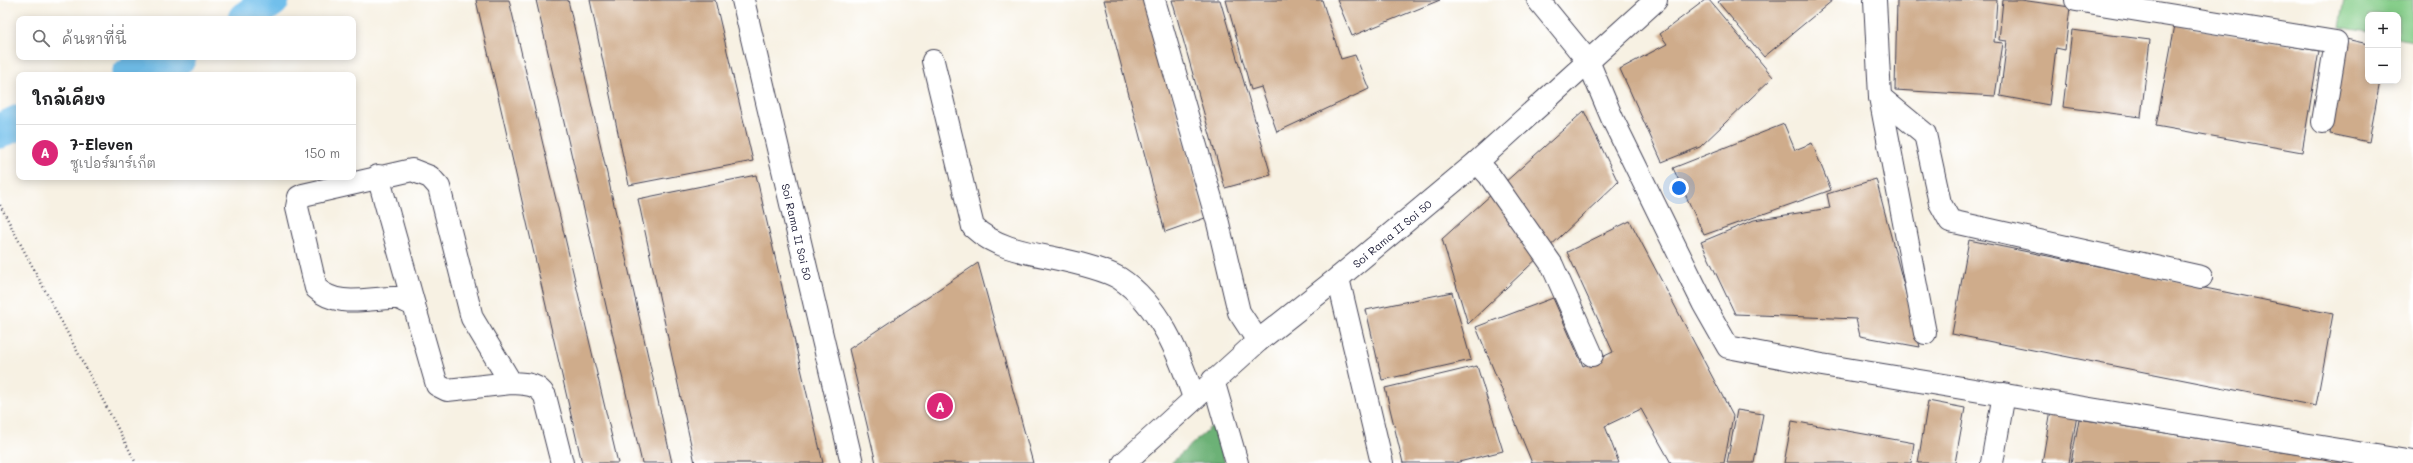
<!DOCTYPE html>
<html lang="th">
<meta charset="utf-8">
<style>
:root{--surface:#fff;--page:#f6f6f6;--text:#202124;--muted:#757577;--line:#e0e0e0;--accent:#db2777}
body{margin:0;font-family:Mali,"Playpen Sans Thai",sans-serif;background:var(--page);color:var(--text)}
.controls{position:absolute;right:12px;top:12px;display:grid;overflow:hidden;border-radius:8px;box-shadow:0 2px 10px #0003}
.controls button{width:36px;height:36px;display:grid;place-items:center;padding:0;border:0;border-bottom:1px solid var(--line);background:var(--surface);color:var(--text);font:20px sans-serif}
.you{position:absolute;left:1679px;top:188px;width:14px;height:14px;margin:-10px;border:3px solid #fff;border-radius:50%;background:#1a73e8;box-shadow:0 0 0 6px #1a73e833}
.badge{display:grid;place-items:center;width:26px;height:26px;border-radius:50%;background:var(--accent);color:#fff;font-size:13px;font-weight:700}
.pin{position:absolute;translate:-50% -50%;border:2px solid #fff;box-shadow:0 1px 4px #0006}
.list{margin:0;padding:0;list-style:none}
h2{display:flex;justify-content:space-between;align-items:center;height:52px;margin:0;padding:0 16px;font-size:17px}
h2 small{font-size:13px;font-weight:400;color:var(--muted)}
.list li{display:grid;grid-template-columns:26px 1fr auto;gap:12px;align-items:center;box-sizing:border-box;height:56px;padding:0 16px;border-top:1px solid var(--line)}
.list b{display:block;font-size:15px;white-space:nowrap}
.list p{margin:0;font-size:13px;white-space:nowrap;color:var(--muted)}
.list em{font-size:13px;font-style:normal;color:var(--muted)}
.icon{flex:none;width:22px;height:22px;fill:none;stroke:currentColor;stroke-width:2;stroke-linecap:round;stroke-linejoin:round}
.map{position:relative;flex:none;width:2413px;height:463px;overflow:hidden}
.search{position:absolute;background:var(--surface);box-shadow:0 2px 10px #0003;left:16px;top:16px;width:340px;height:44px;display:flex;align-items:center;gap:10px;box-sizing:border-box;padding:0 14px;border-radius:8px;color:var(--muted);font-size:15px}
.panel{position:absolute;background:var(--surface);box-shadow:0 2px 10px #0003;left:16px;top:72px;width:340px;height:108px;border-radius:8px}
.map>svg:first-child{display:block}
.green{fill:#86ce8a;stroke:#547862}
.forest{fill:#6cb176;stroke:#476a58}
.lines{fill:none;stroke-linecap:round;stroke-linejoin:round}
.canal{stroke:#71bfeb;stroke-width:35}
.building{fill:#cfac8b}
.minor-casing{stroke:#424154;stroke-width:24}
.path{stroke:#424154;stroke-width:2.5;stroke-dasharray:1 3;stroke-linecap:butt}
.minor{stroke:#fff;stroke-width:22}
.labels{text-anchor:middle;dominant-baseline:central;stroke-width:4;stroke-linejoin:round;paint-order:stroke}
.street-label{font-size:11px;fill:#22223b;stroke:#fff}
</style>
<div class="map">
<svg width="2413" height="463" viewBox="0 0 2413 463">
<rect width="100%" height="100%" fill="#fff"/>
<filter id="ink" filterUnits="userSpaceOnUse"><feTurbulence type="fractalNoise" baseFrequency=".025" numOctaves="2"/><feDisplacementMap in="SourceGraphic" scale="8" xChannelSelector="R" yChannelSelector="G"/><feConvolveMatrix kernelMatrix="1 2 1 2 8 2 1 2 1" color-interpolation-filters="sRGB"/></filter>
<filter id="wash" filterUnits="userSpaceOnUse"><feTurbulence type="fractalNoise" baseFrequency=".012" numOctaves="4" result="noise"/><feDisplacementMap in="SourceGraphic" scale="16" xChannelSelector="R" yChannelSelector="G"/><feGaussianBlur stdDeviation="0.9" result="paint"/><feColorMatrix in="noise" values="0 0 0 0 0 0 0 0 0 0 0 0 0 0 0 0 0 1.4 0 .05"/><feComposite in="paint" operator="in"/></filter>
<g filter="url(#wash)">
<rect width="100%" height="100%" fill="#f7f1e3"/>
<path class="green" d="M2344,0H2413V41L2398,38V15H2368V32L2339,27Z"/>
<path class="forest" d="M1214,424L1225,463H1171Z"/>
<g class="lines">
<path class="canal" d="M245,19L272,0
M129,75L179,57
M0,131L19,122"/>
</g>
<g id="blocks">
<path class="building" d="M476,0H509L618,463H582Z
M536,0H568L672,463H642Z
M590,0H715L753,161L629,185Z
M1104,0H1147L1205,218L1165,232Z
M1172,0H1220L1271,175L1225,188Z
M1226,0H1322L1341,59L1355,55L1369,89L1277,132L1261,87L1251,90Z
M1337,0H1440L1352,36Z
M1705,0H1709L1773,77L1700,147L1662,162L1620,69L1667,44L1660,34Z
M1721,0H1833L1764,57L1718,2Z
M1897,0H1997L1994,42L2003,43L1995,96L1895,90Z
M2003,0H2021L2070,7L2065,50L2056,48L2049,105L2000,96L2007,41L1999,40Z
M2175,25L2319,51L2302,152L2156,126Z
M2072,30L2150,40L2141,117L2063,107Z
M2346,39L2368,44V81H2380L2369,142L2330,134Z
M1584,111L1618,182L1468,324L1442,239Z
M1784,124L1795,150L1812,143L1831,190L1704,235L1673,168Z
M756,175L823,463H695L638,199Z
M1876,179L1920,347L1860,336L1856,319L1735,314L1701,242L1754,220L1830,208L1827,194Z
M1630,221L1733,416L1724,463H1671L1641,409L1605,426L1619,463H1532L1476,327L1553,298L1583,366L1613,352L1567,252Z
M1969,240L2333,314L2316,406L1952,334Z
M978,263L1033,463H876L849,349Z
M1452,292L1471,360L1382,380L1366,310Z
M1477,366L1503,451L1455,463H1403L1385,388Z
M1928,401L1965,408L1955,463H1918Z
M1737,410L1763,414L1754,463H1727Z
M2051,410L2077,414L2069,463H2042Z
M2079,419L2344,462V463H2071Z
M1792,421L1914,443L1911,463H1784Z"/>
</g>
</g>
<g filter="url(#ink)">
<use href="#blocks" fill-opacity="0" stroke="#424154" stroke-width="1"/>
<g class="lines">
<defs>
<g id="minor">
<path id="s1" d="M743,0L852,463"/>
<path d="M1154,0L1218,223L1239,312L1258,341"/>
<path d="M1538,0L1588,61L1612,118L1703,303L1728,347L1822,365L2413,462"/>
<path d="M1875,0L1880,97L1925,333"/>
<path d="M2076,0L2336,42L2323,122"/>
<path d="M933,61L973,227C993,246 1022,252 1049,257C1068,261 1102,268 1119,278C1159,304 1179,354 1194,398"/>
<path d="M1880,97L1925,134L1940,203L1950,221L2201,277"/>
<path d="M1477,162L1489,175L1552,265L1592,355"/>
<path d="M378,176L414,305"/>
<path d="M1338,278L1382,463"/>
<path d="M1213,380L1237,463"/>
<path d="M511,383L447,390L437,385L414,305C409,303 402,299 397,298C370,297 338,309 316,288L297,207L299,197L303,195L412,170L430,177L439,187L472,318L511,383C526,384 537,383 545,396L562,463"/>
<path id="s2" d="M1124,463L1258,341L1338,278L1477,162L1656,0"/>
<path d="M1992,463L2004,394"/>
</g>
</defs>
<use href="#minor" class="minor-casing"/>
<path class="path" d="M0,205L136,463"/>
<use href="#minor" class="minor"/>
</g>
</g>
<g class="labels">
<g class="street-label">
<text stroke="none"><textPath href="#s1" startOffset="238">Soi Rama II Soi 50</textPath></text>
<text stroke="none"><textPath href="#s2" startOffset="353">Soi Rama II Soi 50</textPath></text>
</g>
</g>
</svg>
<div class="controls">
<button>+</button>
<button>−</button>
</div>
<div class="you"></div>
<div class="pin badge" style="left:940px;top:406px">A</div>
<div class="search"><svg class="icon" aria-label="search" viewBox="0 0 24 24"><circle cx="10" cy="10" r="6"/><path d="M15 15l6 6"/></svg>ค้นหาที่นี่</div>
<section class="panel">
<h2>ใกล้เคียง<small></small></h2>
<ul class="list">
<li><span class="badge">A</span><div><b>7-Eleven</b><p>ซูเปอร์มาร์เก็ต</p></div><em>150 m</em></li>
</ul>
</section>
</div>
